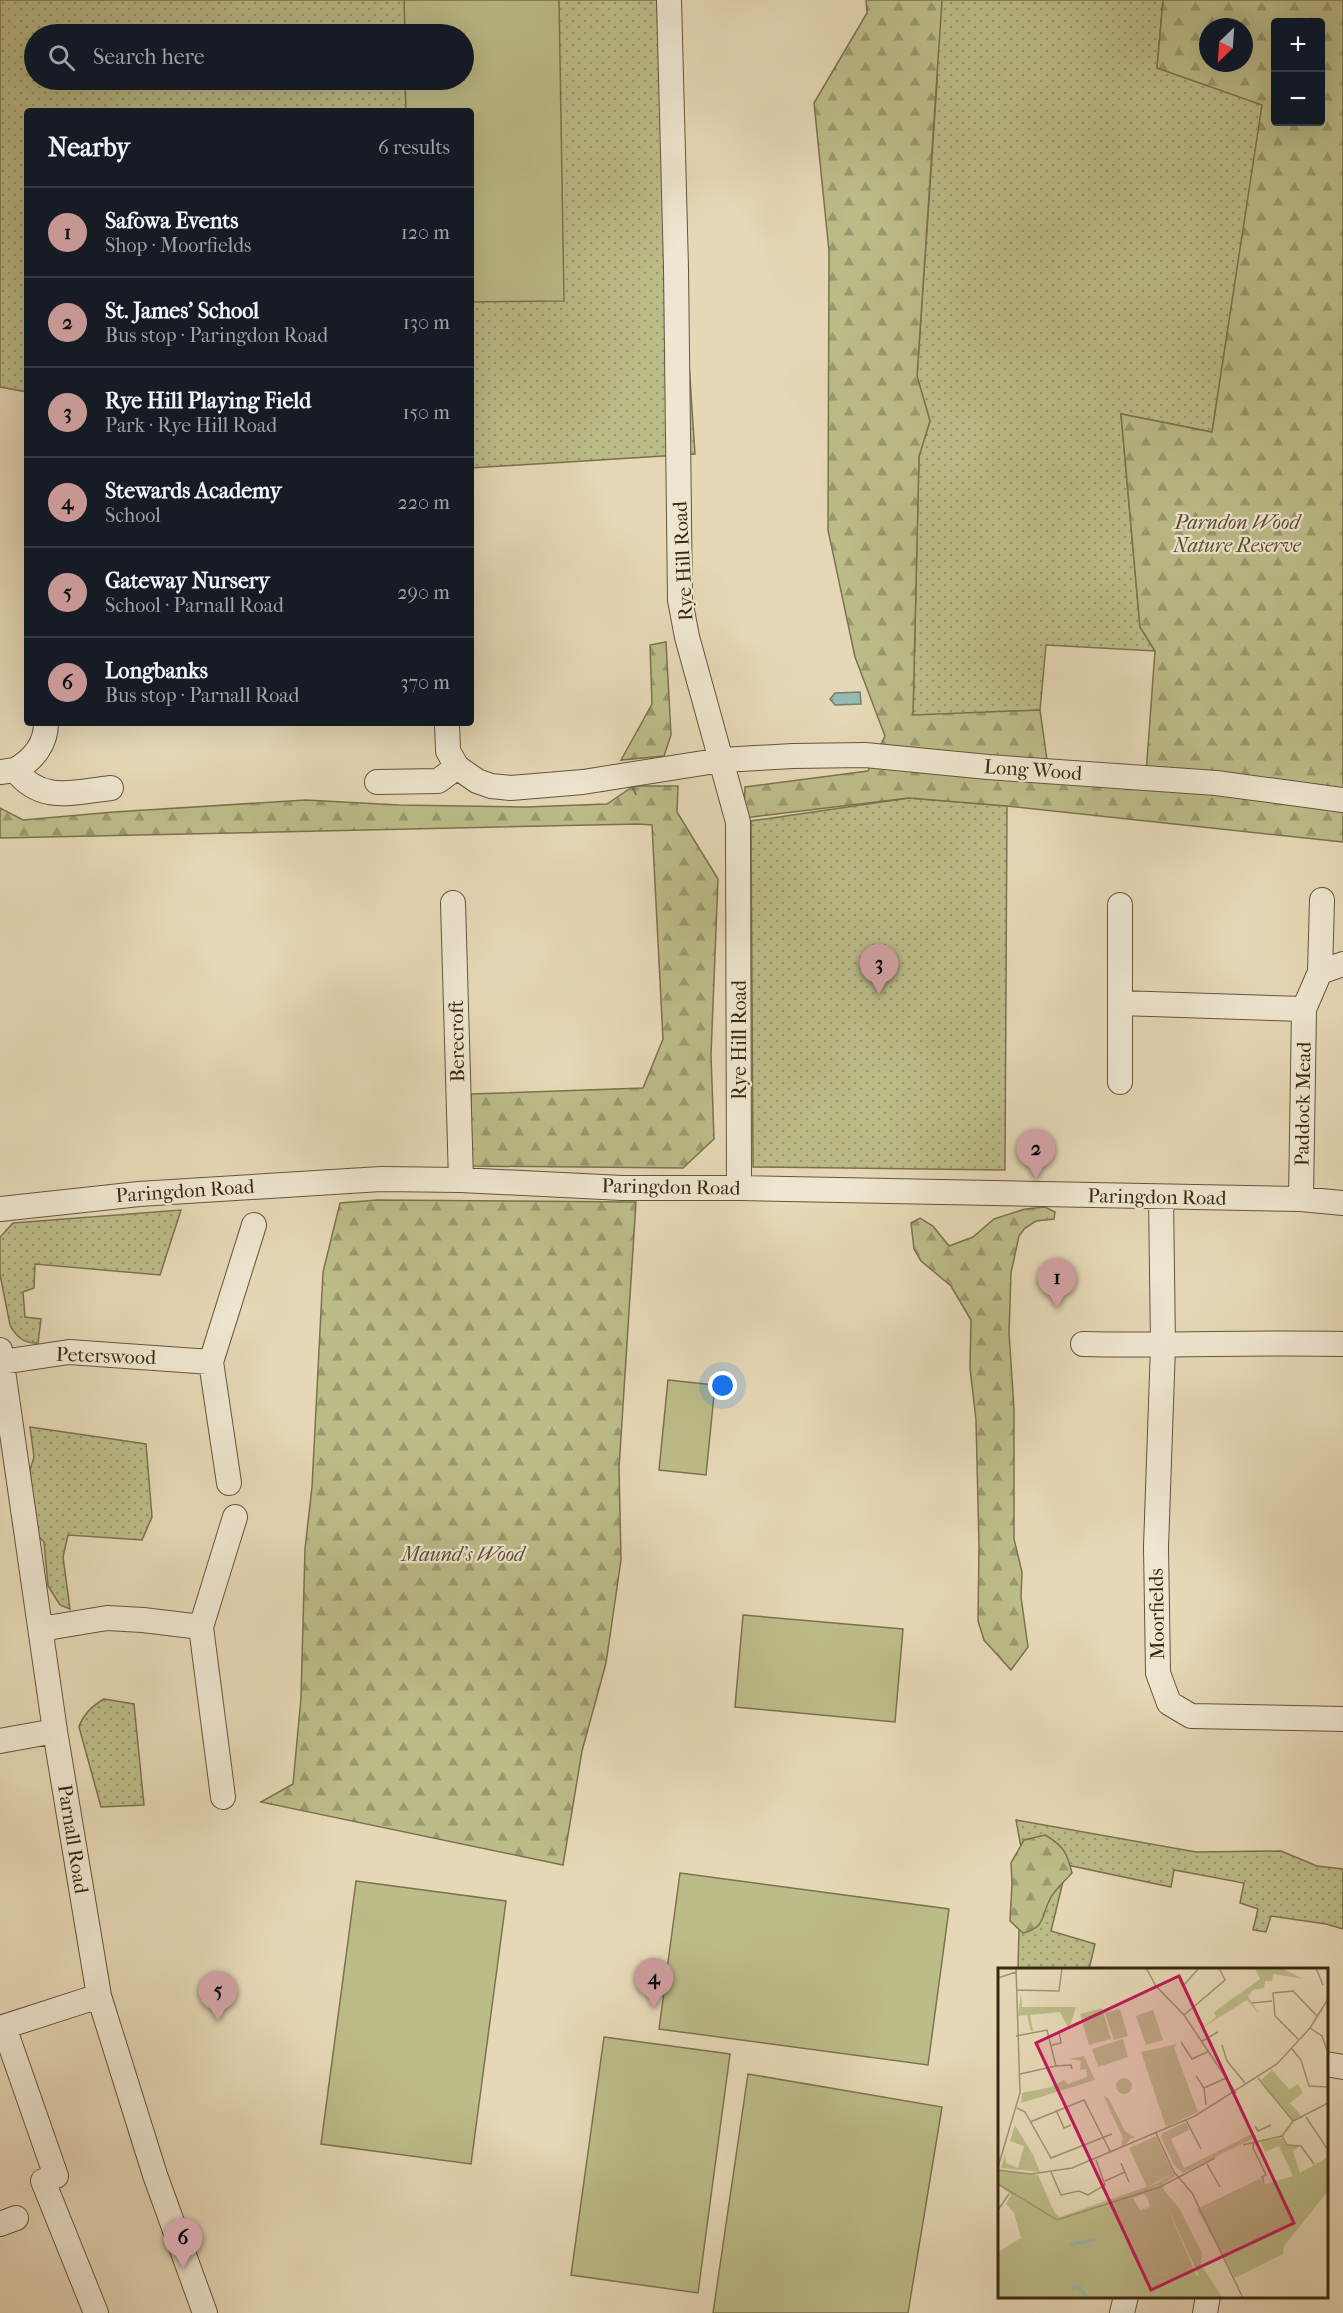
<!DOCTYPE html>
<meta charset="utf-8">
<style>
:root{--surface:#171b24;--page:#242831;--text:#f1f3f6;--muted:#9ea1a6;--line:#363941;--accent:#c59692}
body{margin:0;font-family:"IM FELL French Canon",serif;background:var(--page);color:var(--text)}
.controls{position:absolute;right:18px;top:18px;display:grid;overflow:hidden;border-radius:6px;box-shadow:0 6px 24px #0002}
.controls button{width:54px;height:54px;display:grid;place-items:center;padding:0;border:0;border-bottom:2px solid var(--line);background:var(--surface);color:var(--text);font:30px sans-serif}
.compass{position:absolute;left:1199px;top:18px;width:54px;height:54px;border-radius:50%;background:var(--surface);box-shadow:0 6px 24px #0002;rotate:205deg}
.you{position:absolute;left:723px;top:1386px;width:21px;height:21px;margin:-15px;border:4px solid #fff;border-radius:50%;background:#1a73e8;box-shadow:0 0 0 9px #1a73e833}
.badge{display:grid;place-items:center;width:39px;height:39px;border-radius:50%;background:var(--accent);color:#111;font-size:20px;font-weight:700}
.pin{position:absolute;translate:-50% -50px;filter:drop-shadow(0 2px 3px #0008)}
.pin::after{content:'';position:absolute;top:32px;width:21px;height:18px;background:inherit;clip-path:polygon(0 0,100% 0,50% 100%)}
.list{margin:0;padding:0;list-style:none}
h2{display:flex;justify-content:space-between;align-items:center;height:78px;margin:0;padding:0 24px;font-size:26px}
h2 small{font-size:20px;font-weight:400;color:var(--muted)}
.list li{display:grid;grid-template-columns:39px 1fr auto;gap:18px;align-items:center;box-sizing:border-box;height:90px;padding:0 24px;border-top:2px solid var(--line)}
.list b{display:block;font-size:22px;white-space:nowrap}
.list p{margin:0;font-size:20px;white-space:nowrap;color:var(--muted)}
.list em{font-size:20px;font-style:normal;color:var(--muted)}
.icon{flex:none;width:33px;height:33px;fill:none;stroke:currentColor;stroke-width:2;stroke-linecap:round;stroke-linejoin:round}
.map{position:relative;flex:none;width:1343px;height:2313px;overflow:hidden}
.search{position:absolute;background:var(--surface);box-shadow:0 6px 24px #0002;left:24px;top:24px;width:450px;height:66px;display:flex;align-items:center;gap:15px;box-sizing:border-box;padding:0 21px;border-radius:33px;color:var(--muted);font-size:22px}
.panel{position:absolute;background:var(--surface);box-shadow:0 6px 24px #0002;left:24px;top:108px;width:450px;height:618px;border-radius:6px}
.map>svg:first-child{display:block}
.grass{fill:url(#grass-dots);stroke:#7c724e;stroke-width:1.5;fill-rule:evenodd}
.forest{fill:url(#forest-firs);stroke:#7c724e;stroke-width:1.5;fill-rule:evenodd}
.pitch{fill:#bcbc89;stroke:#7c724e;stroke-width:1.5}
.water{fill:url(#water-ripples);stroke:#727f71;stroke-width:1.5}
.lines{fill:none;stroke-linecap:round;stroke-linejoin:round}
.minor-casing{stroke:#66543b;stroke-width:26}
.minor{stroke:#efe6d0;stroke-width:24}
.labels{text-anchor:middle;dominant-baseline:central;stroke-width:4.5;stroke-linejoin:round;paint-order:stroke}
.park-label{font-size:20px;font-style:italic;fill:#5b4d30;stroke:#efe6d0}
.street-label{font-size:20px;fill:#3b2812;stroke:#efe6d0}
.inset-river{fill:none;stroke:#96b9b1;stroke-width:3}
.inset-road{fill:none;stroke:#a29274;stroke-width:1.5}
.view{fill:#c2185b;fill-opacity:0.15;stroke:#c2185b;stroke-width:3}
.inset-edge{fill:none;stroke:#3b2812;stroke-width:3}
</style>
<div class="map">
<svg width="1343" height="2313" viewBox="0 0 1343 2313">
<defs>
<pattern id="grass-dots" width="8" height="8" patternUnits="userSpaceOnUse" patternTransform="scale(1.5)"><rect width="8" height="8" fill="#bcbc89"/><path d="M2 2h.1M6 6h.1" fill="none" stroke="#9a996f" stroke-width="1.8" stroke-linecap="round"/></pattern>
<pattern id="forest-firs" width="22" height="20" patternUnits="userSpaceOnUse" patternTransform="scale(1.5)"><rect width="22" height="20" fill="#bcbc89"/><path d="M5 1l3.5 6h-7zM16 11l3.5 6h-7z" fill="#9a996f"/></pattern>
<pattern id="water-ripples" width="26" height="14" patternUnits="userSpaceOnUse" patternTransform="scale(1.5)"><rect width="26" height="14" fill="#96b9b1"/><path d="M2 4q2-2 4 0t4 0M15 11q2-2 4 0t4 0" fill="none" stroke="#7c968f"/></pattern>
</defs>
<rect width="100%" height="100%" fill="#e6d8b6"/>
<filter id="stains"><feTurbulence type="fractalNoise" baseFrequency=".00333" numOctaves="4"/><feColorMatrix values="0 0 0 0 .2 0 0 0 0 .09 0 0 0 0 .02 0 0 0 .5 -.17"/></filter>
<radialGradient id="worn" r=".72"><stop offset=".6" stop-color="#630" stop-opacity="0"/><stop offset="1" stop-color="#630" stop-opacity=".3"/></radialGradient>
<path class="grass" d="M0,0H665L695,454L471,468V111H27V392L0,387ZM34,34H464V80H34Z
M939,0H1163L1157,68L1263,104L1212,432L1121,414L1140,627L1155,651L1046,645L1040,710L913,716L919,456L930,421L917,377L937,83Z
M909,798L1007,806L1005,1170L753,1167L751,821Z
M181,1210L160,1275L35,1264L34,1288L23,1292L25,1317L41,1319L38,1343C24,1344 16,1337 10,1325L0,1275V1237L13,1223Z
M30,1427L146,1444L152,1517L142,1540L68,1535L63,1557L70,1609L60,1605L48,1586L44,1542L35,1533L30,1470L34,1457Z
M104,1699L134,1704L144,1805L101,1807L79,1727C83,1714 92,1706 104,1699Z
M1016,1820L1196,1852L1281,1851L1317,1866L1343,1869V1929L1326,1924L1271,1916L1266,1932L1253,1930L1258,1909L1240,1903L1244,1883L1174,1870L1171,1887L1067,1865L1051,1931L1095,1944L1089,1969H1018L1021,1847Z"/>
<path class="forest" d="M866,0H942L917,376L930,421L919,456L913,715L1040,710L1048,767L1146,774L1155,651L1140,627L1121,414L1212,432L1262,105L1157,68L1163,0H1343V842L1007,806L909,798L744,818L745,787L868,771L885,736L855,657L828,530L829,251L814,103L867,13ZM1276,22H1320V122H1276ZM1208,27H1244V63H1208Z
M666,642L671,735L664,756L621,760L652,704L650,645Z
M633,786H678L677,812L718,879L711,1055L714,1139L683,1168L470,1166L471,1094L643,1088L663,1039L652,825L638,824L0,838V808L23,820L114,812L306,800L399,805L526,807L607,804L632,787L636,795Z
M377,1200L636,1202L619,1468L621,1560L606,1663L582,1751L563,1865L261,1802L293,1784L301,1698L305,1549L312,1487L323,1272L340,1203Z
M1045,1207L1055,1212L1054,1219L1036,1221L1025,1228L1019,1236L1011,1273L1009,1333L1014,1409V1539L1022,1572L1021,1597L1028,1647L1011,1670L984,1640L978,1621L979,1545L976,1420L970,1368L971,1320L951,1286L921,1261L914,1249L911,1223L920,1218L933,1226L949,1246L973,1237L994,1219L1025,1209Z
M1045,1835C1064,1846 1067,1853 1072,1873C1065,1881 1055,1889 1050,1899C1041,1916 1046,1927 1023,1933L1010,1921L1012,1884L1011,1863L1024,1840Z"/>
<path class="pitch" d="M404,0H559L564,301L471,302V111H406L405,80H464V34H405Z
M668,1380L715,1385L706,1475L659,1470Z
M743,1615L903,1629L895,1722L735,1707Z
M680,1873L949,1909L928,2065L659,2029Z
M356,1881L506,1901L471,2164L321,2144Z
M604,2037L730,2054L698,2293L571,2275Z
M748,2074L942,2107L908,2313H713Z"/>
<path class="water" d="M860,692L861,704L835,705L830,699L835,693Z"/>
<g class="lines">
<defs>
<path id="minor" d="M669,0L676,268L680,600L687,637L738,822L739,1188
M447,723L448,751L457,767
M15,770C33,760 46,744 46,723
M0,772L15,770C42,804 73,792 111,788
M377,782L438,781L457,767L477,781L491,786L511,788L583,782L722,760L793,756L865,755L988,767L1216,783L1343,800
M453,903L461,1180
M1320,972L1322,900
M1120,1003L1304,1009
M1120,1082V905
M1161,1197L1163,1346L1156,1547L1158,1673L1169,1703L1191,1716L1343,1719
M1301,1199L1304,1009L1320,972L1343,964
M0,1209L139,1194L381,1179L461,1180L622,1188H739L1301,1199L1343,1203
M1083,1344C1170,1346 1256,1342 1343,1344
M0,1350L55,1731L99,1996L155,2175L205,2313
M2,1362L69,1352L211,1362
M229,1483L211,1362L254,1225
M201,1627L235,1517
M41,1629L107,1618L143,1620L201,1627L223,1797
M0,1741L55,1731
M4,2027L56,2176
M0,2028L99,1996
M1326,2064L1343,2067
M43,2181L96,2313
M0,2224L16,2218
M1122,2313L1126,2296
M1205,2313L1208,2296"/>
</defs>
<use href="#minor" class="minor-casing"/>
<use href="#minor" class="minor"/>
</g>
<g class="labels">
<g class="park-label">
<text x="1237" y="522">Parndon Wood<tspan x="1237" dy="23">Nature Reserve</tspan></text>
<text x="463" y="1554">Maund's Wood</text>
</g>
<g class="street-label">
<text transform="translate(683 561) rotate(-93)">Rye Hill Road</text>
<text transform="translate(1033 770) rotate(4)">Long Wood</text>
<text transform="translate(739 1040) rotate(-90)">Rye Hill Road</text>
<text transform="translate(457 1041) rotate(-91)">Berecroft</text>
<text transform="translate(1303 1104) rotate(-89)">Paddock Mead</text>
<text transform="translate(671 1187) rotate(1)">Paringdon Road</text>
<text transform="translate(185 1191) rotate(-4)">Paringdon Road</text>
<text transform="translate(1157 1197) rotate(1)">Paringdon Road</text>
<text transform="translate(106 1356) rotate(2)">Peterswood</text>
<text transform="translate(1157 1614) rotate(-91)">Moorfields</text>
<text transform="translate(73 1839) rotate(81)">Parnall Road</text>
</g>
</g>
<g transform="translate(998 1968)">
<rect width="330" height="330" fill="#e6d8b6"/>
<path d="M257,0H284L305,11L275,6L274,13H267L266,20L254,22L223,45L220,41L262,11ZM23,25L24,39H78L71,61L62,44L32,47L35,63H33L29,47L20,48ZM86,88L97,112L23,135L24,125L53,119L66,112L70,116L89,109L88,101L82,102L83,93L71,91ZM274,102L291,121L300,116L305,125L292,135L305,150L295,152L263,112ZM17,157L35,187L42,204L3,200L7,186L8,195L20,200L26,178L12,173ZM158,168L175,205L149,219L131,180ZM284,170L287,176L302,178L295,183L302,205L330,189V223L286,278L285,286L237,310L199,241L261,211L268,216L295,208L281,178L267,184L262,173ZM0,202L40,207L56,244L62,249L70,313L24,330H0V284L23,270L16,245L8,236L13,227L0,216ZM163,224L198,307L205,310L213,330H178L169,306L156,307L145,270L155,267L140,243L152,239L150,231Z" fill="#bcbc89"/>
<path d="M257,20L250,28L261,46L249,32L204,60L218,49L216,45L220,41L223,44ZM179,76L176,80L200,144L168,159L143,84ZM105,127L111,131L127,163L138,170H133L127,177L123,178L125,170ZM188,154L191,162L173,171L186,200L256,165L258,169L185,205L176,197L163,169L165,165ZM176,205L177,208L165,216V221L181,240L204,285L203,297L225,330H211L163,225L150,231L146,226L135,230L156,267L145,270L156,307L169,306L178,330H72L56,260L62,249L159,215ZM2,206L36,209L58,246L28,230L34,213L21,215L23,228L8,220ZM57,313L58,317L24,330H6L28,319Z" fill="#bcbc89"/>
<path d="M70,313L72,330H24L58,317Z" fill="#bcbc89"/>
<path d="M104,40L113,71L91,77L82,46ZM122,41L130,68L116,72L107,45ZM155,42L165,72L148,77L138,48ZM125,71L130,89L100,99L94,81ZM118 118a8 8 0 1 1 16 0a8 8 0 1 1-16 0ZM238,243L253,276L237,284L221,251Z" fill="#bcbc89"/>
<path class="inset-river" d="M72,277L98,271M74,320L80,318L90,330"/>
<path class="inset-road" d="M148,0L158,18L186,47L238,125M318,0L325,17M0,10L18,4M184,19L201,0M18,22L61,23L64,0M254,35L274,33M186,47L227,12L221,0M312,60L324,68L330,85M18,68L49,62L58,98L22,106M301,72L277,48L275,25L295,23L320,49M204,73L220,64M183,74L194,91L211,83M54,77L63,75L61,64M224,77L229,93L247,115M294,81L303,92L311,118L330,119M58,98L73,97L74,101M198,108L206,120L208,137M260,110L295,153M206,120L228,110M19,140L27,144L53,190L114,166M58,142L66,160L73,157M308,149L330,182M188,152L203,181M295,153L330,135M32,154L86,132L113,185M257,158L260,163L273,157M158,165L176,204L194,225L245,330M284,168L289,177L303,178L316,196M256,174L255,180L268,207L264,209L266,214M245,177L284,168L295,153M123,195L131,214M209,196L222,219M0,199L22,125L18,0M0,202L33,206L74,200L197,148L279,96L312,60L330,31M53,204L63,227L81,223L90,227L107,217L98,192M107,213L127,204M0,216L59,252L162,219L217,190M0,242L11,226"/>
<path class="view" d="M181,8L296,255L153,322L38,75Z"/>
<rect width="330" height="330" class="inset-edge"/>
</g>
<rect width="100%" height="100%" filter="url(#stains)"/>
<rect width="100%" height="100%" fill="url(#worn)"/>
</svg>
<div class="controls">
<button>+</button>
<button>−</button>
</div>
<svg class="compass" viewBox="-18 -18 36 36"><path d="M0-13l5 13h-10z" fill="#e53935"/><path d="M0 13l5-13h-10z" fill="#9ea1a6"/></svg>
<div class="you"></div>
<div class="pin badge" style="left:1057px;top:1308px">1</div>
<div class="pin badge" style="left:1036px;top:1179px">2</div>
<div class="pin badge" style="left:879px;top:994px">3</div>
<div class="pin badge" style="left:654px;top:2008px">4</div>
<div class="pin badge" style="left:218px;top:2021px">5</div>
<div class="pin badge" style="left:183px;top:2268px">6</div>
<div class="search"><svg class="icon" aria-label="search" viewBox="0 0 24 24"><circle cx="10" cy="10" r="6"/><path d="M15 15l6 6"/></svg>Search here</div>
<section class="panel">
<h2>Nearby<small>6 results</small></h2>
<ul class="list">
<li><span class="badge">1</span><div><b>Safowa Events</b><p>Shop · Moorfields</p></div><em>120 m</em></li>
<li><span class="badge">2</span><div><b>St. James' School</b><p>Bus stop · Paringdon Road</p></div><em>130 m</em></li>
<li><span class="badge">3</span><div><b>Rye Hill Playing Field</b><p>Park · Rye Hill Road</p></div><em>150 m</em></li>
<li><span class="badge">4</span><div><b>Stewards Academy</b><p>School</p></div><em>220 m</em></li>
<li><span class="badge">5</span><div><b>Gateway Nursery</b><p>School · Parnall Road</p></div><em>290 m</em></li>
<li><span class="badge">6</span><div><b>Longbanks</b><p>Bus stop · Parnall Road</p></div><em>370 m</em></li>
</ul>
</section>
</div>
